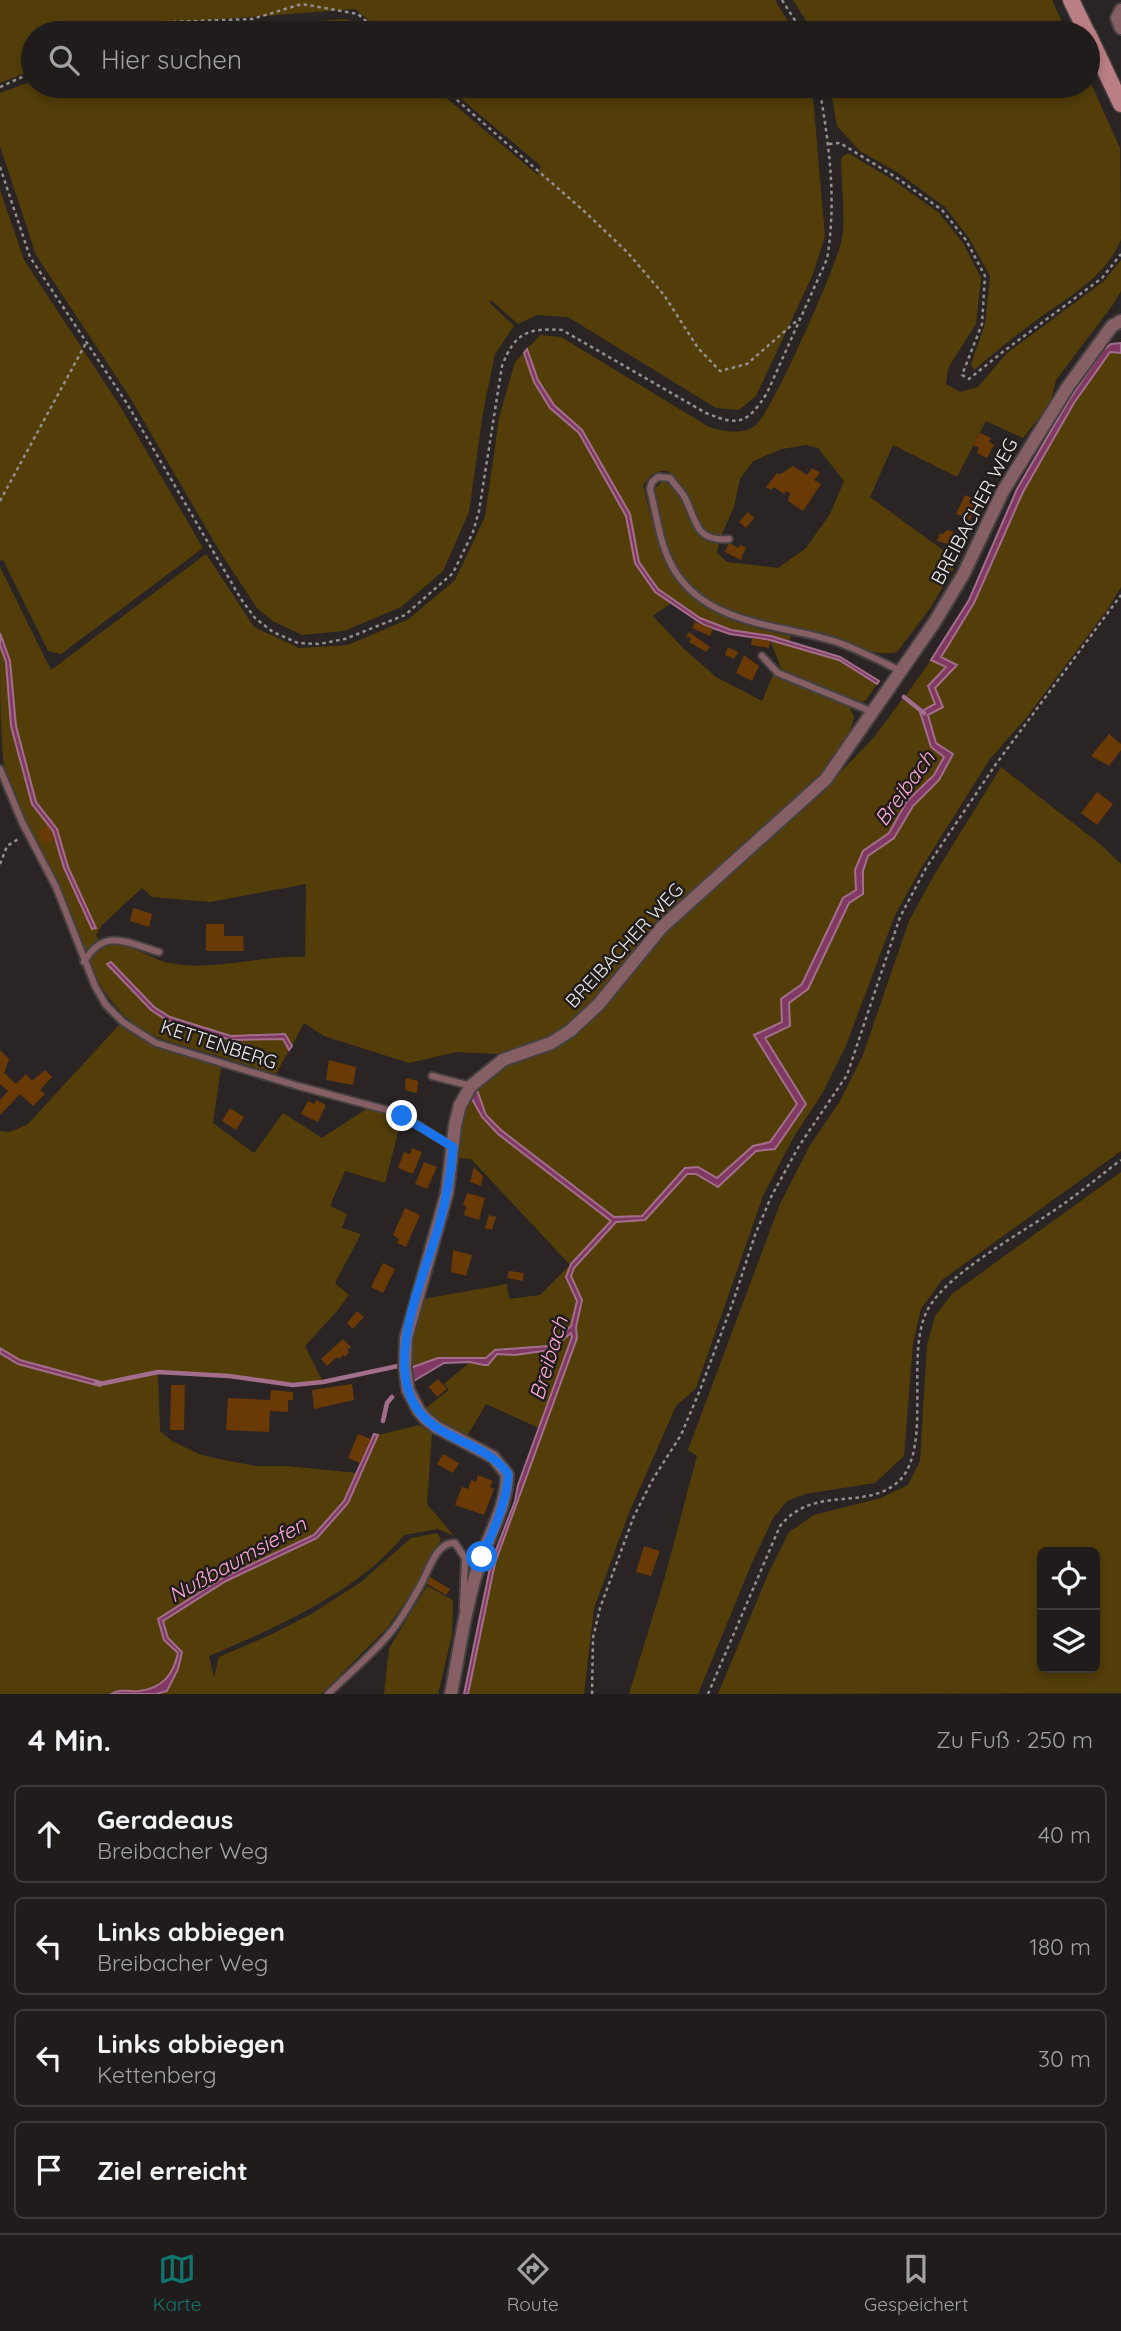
<!DOCTYPE html>
<html lang="de">
<meta charset="utf-8">
<style>
:root{--surface:#201c1b;--page:#2d2928;--text:#f1f3f6;--muted:#a2a1a3;--line:#3d3a3a;--accent:#0f766e}
body{margin:0;font-family:Quicksand,sans-serif;background:var(--page);color:var(--text)}
.controls{position:absolute;right:21px;bottom:21px;display:grid;overflow:hidden;border-radius:10px;box-shadow:0 4px 10px #0003}
.controls button{width:63px;height:63px;display:grid;place-items:center;padding:0;border:0;border-bottom:2px solid var(--line);background:var(--surface);color:var(--text);font:35px sans-serif}
.stop{position:absolute;width:21px;height:21px;margin:-16px;border:5px solid #1a73e8;border-radius:50%;background:#fff}
.stop.end{background:#1a73e8;border-color:#fff;box-shadow:0 2px 7px #0008}
.list{margin:0;padding:0;list-style:none}
h2{display:flex;justify-content:space-between;align-items:center;height:91px;margin:0;padding:0 28px;font-size:30px}
h2 small{font-size:23px;font-weight:400;color:var(--muted)}
.list li{display:grid;grid-template-columns:46px 1fr auto;gap:21px;align-items:center;box-sizing:border-box;height:98px;margin:0 14px 14px;padding:0 14px;border:2px solid var(--line);border-radius:10px}
.list b{display:block;font-size:26px;white-space:nowrap}
.list p{margin:0;font-size:23px;white-space:nowrap;color:var(--muted)}
.list em{font-size:23px;font-style:normal;color:var(--muted)}
.icon{flex:none;width:38px;height:38px;fill:none;stroke:currentColor;stroke-width:2;stroke-linecap:round;stroke-linejoin:round}
.map{position:relative;flex:none;width:1121px;height:1694px;overflow:hidden}
.search{position:absolute;background:var(--surface);box-shadow:0 4px 10px #0003;left:21px;right:21px;top:21px;height:77px;display:flex;align-items:center;gap:18px;box-sizing:border-box;padding:0 24px;border-radius:38px;color:var(--muted);font-size:26px}
.sheet{height:539px;background:var(--surface)}
nav{display:flex;justify-content:space-around;align-items:center;box-sizing:border-box;height:98px;border-top:2px solid var(--line);background:var(--surface);font-size:19px;color:var(--muted)}
nav a{display:grid;justify-items:center;gap:4px}
nav .on{color:var(--accent)}
.map>svg:first-child{display:block}
.green{fill:#533e09;fill-rule:evenodd}
.water{fill:#813963;stroke:#a26e8c;stroke-width:2}
.lines{fill:none;stroke-linecap:round;stroke-linejoin:round}
.stream{stroke:#a26e8c;stroke-width:4.5}
.building{fill:#693906}
.service-casing{stroke:#454140;stroke-width:10}
.minor-casing{stroke:#454140;stroke-width:16}
.secondary-casing{stroke:#454140;stroke-width:19}
.path{stroke:#94908f;stroke-width:2.5;stroke-dasharray:3.5 3.5;stroke-linecap:butt}
.service{stroke:#855f64;stroke-width:6}
.minor{stroke:#855f64;stroke-width:12}
.secondary{stroke:#bb7e86;stroke-width:16}
.route{stroke:#1a73e8;stroke-width:9}
.labels{text-anchor:middle;dominant-baseline:central;stroke-width:5;stroke-linejoin:round;paint-order:stroke}
.street-label{font-size:19px;fill:#eeebea;stroke:#201c1b}
.water-label{font-size:21px;font-style:italic;fill:#fda8d5;stroke:#201c1b}
</style>
<div class="map">
<svg width="1121" height="1694" viewBox="0 0 1121 1694">
<rect width="100%" height="100%" fill="#2a2524"/>
<path class="green" d="M0,0H775L795,33H384L355,9L130,26L115,33H33V70L0,83Z
M793,0H1052L1067,33H814Z
M346,19L356,22L369,33H158Z
M1088,77L1120,148L1121,239C1106,279 1062,300 1030,325C1011,339 992,355 974,370L971,365L985,324L990,276L969,238L945,207L897,172L860,151L837,126L830,86H1088Z
M33,81V86H432L538,175L541,166L446,86H812L825,236L813,274L756,396L739,410L716,408L568,317L537,315L518,324L491,300L490,303L514,326L495,354L483,412L469,512L443,571L401,607L344,631L302,635L273,621L257,608L220,552L131,399L36,255L0,146V93Z
M848,153L893,180L939,213L963,243L981,278L976,324L948,368L946,384L960,392L978,387L1006,354L1104,281L1121,260V291L1112,306L1056,380L1050,404L1023,438L986,421L957,477L893,445L870,497L958,561L931,607L897,652C873,658 849,642 825,636C773,623 709,618 678,567C664,545 661,514 655,489L662,481L668,482L682,498L690,522L703,539L719,542L717,553L727,562L778,568L806,548L830,514L844,481L818,448L806,445L782,449L753,461L740,479L734,507L721,536C694,535 696,512 687,494C682,485 675,478 668,471C655,469 649,476 643,486C651,514 656,543 669,569C692,614 746,627 791,636L789,642L731,630L700,618L658,589L639,562L630,514L582,430L553,405L538,380L527,349L540,335L561,337L709,427C724,431 742,436 756,425C773,410 837,265 842,239C846,217 841,182 841,158Z
M0,190L24,260L120,406L203,548L61,654L48,651L3,560L0,561Z
M1110,352L1121,353V587L1107,610L1026,718L990,759L920,870L895,915L845,1048L823,1092L793,1138L763,1196L696,1388L676,1406L628,1515L594,1608L584,1694H468L495,1563L577,1338L576,1327L582,1300L571,1276L575,1268L616,1222L645,1220L687,1174H696L718,1186L756,1151L775,1149L806,1105L765,1038L790,1026L789,1003L808,989L849,903L863,894V871L869,856L894,838L913,806L939,780L952,754L936,744L927,715L943,707L935,688L957,665L940,657L974,603L1023,492L1074,403Z
M524,353L534,382L550,408L579,433L626,516L635,563L655,592L671,603L653,616L683,648L716,677L762,701L773,675L841,702L850,708L854,717C848,745 828,767 808,787L689,893L659,924L596,1002L565,1028L550,1038L500,1054L456,1052L409,1063L324,1036L304,1023L292,1046L285,1034L231,1036L170,1017L154,1007L111,962L108,964L151,1010L231,1040L283,1039L289,1050L276,1074C252,1067 229,1059 205,1052C181,1045 156,1040 136,1025C91,992 81,936 59,888C42,849 17,813 5,772C0,740 0,680 0,645L6,662L11,726L32,804L53,831L64,868L96,927L68,867L57,829L36,803L16,726L10,661L0,633V567L51,670L206,554L254,627L299,648L348,645L409,619L455,580L485,517L499,418L515,362ZM306,884L305,957C259,955 215,972 169,963C149,959 121,936 102,946L96,935L102,925L142,888L152,897L210,902Z
M770,640L839,660L877,684L866,700L862,702L788,675L781,668Z
M931,660L947,667L928,686L935,704L924,710L906,695Z
M903,698L920,712L931,747L944,756L934,775L907,802L889,833L863,851L855,870L856,890L843,898L802,984L781,999L783,1022L754,1035L797,1104L770,1142L753,1146L717,1179L698,1167L685,1168L642,1216L614,1217L501,1130L486,1115L477,1090L491,1075L506,1065L603,1008L668,931L836,777L875,736Z
M1001,767L1100,844L1121,864V1151L942,1280L921,1309L913,1343L904,1456L875,1483L805,1494L787,1501L773,1518L751,1565L698,1694H629L664,1580L697,1456L688,1450L780,1204L809,1147L840,1101L863,1055L909,921L933,877Z
M119,1025C150,1048 185,1056 221,1067L213,1123L254,1153L283,1113L322,1138L368,1108L401,1121L385,1183L345,1171L330,1206L347,1214L342,1228L361,1234L335,1283L349,1295L337,1311L305,1346L323,1382C268,1387 213,1372 158,1372L160,1431L172,1441L199,1454L214,1458L255,1466H287L357,1473L344,1501L314,1535L224,1577L158,1619L164,1640L178,1653C172,1675 164,1688 140,1691C129,1692 121,1688 111,1694H0V1353L18,1364L99,1386L101,1383L20,1360L0,1348V1131L10,1132L28,1124Z
M471,1097L482,1117L498,1134L611,1220L571,1264L566,1277L577,1301L571,1326L548,1346L495,1350L486,1359L438,1358L410,1368L412,1340L423,1299L507,1284L509,1299L540,1295L570,1265L471,1159L459,1158L463,1116Z
M1121,1172V1693L718,1694L769,1572L789,1532L814,1515L881,1498L908,1485L920,1461L927,1345L935,1316L952,1294ZM1042,1552H1095V1668H1042Z
M571,1332L572,1337L539,1428L486,1404L466,1438L423,1410L449,1390L444,1384L470,1362C487,1364 484,1369 497,1354L515,1355L550,1350Z
M419,1425L432,1433L427,1504L454,1536L438,1529L404,1535C360,1591 273,1629 209,1656L214,1677L219,1657L270,1635L313,1613L361,1582L411,1538L437,1533L441,1539L419,1582L387,1628L321,1694H156L167,1691L182,1652L168,1638L163,1621L226,1581L317,1538L348,1503L378,1435Z
M427,1586L453,1600L452,1635L438,1694H384L389,1648Z"/>
<path class="water" d="M1121,343V353L1110,352L1074,403L1023,492L974,603L941,657L957,665L935,688L943,707L928,715L936,743L953,754L939,780L913,806L894,838L868,856L863,871V894L849,903L808,989L789,1003L790,1026L765,1038L806,1104L775,1149L756,1151L718,1187L696,1174H687L645,1220L616,1222L574,1268L571,1276L582,1300L576,1327L577,1338L495,1563L468,1694H464L491,1563L515,1501L518,1485L572,1337L571,1333L550,1350L515,1355L497,1354L488,1365H484L470,1362L444,1363L412,1382L410,1368L438,1358H486L495,1350L548,1346L571,1326L577,1301L566,1277L571,1264L611,1221L498,1134L482,1117L471,1097L477,1090L486,1115L501,1130L614,1217L642,1216L685,1168L698,1167L717,1178L753,1146L770,1142L797,1104L754,1035L782,1022L781,999L802,984L843,898L856,890L855,870L863,851L889,833L907,801L934,775L944,757L931,747L920,712L935,704L928,686L946,667L931,660L969,600L1017,489L1069,400L1103,350L1111,344Z
M527,349L538,380L554,405L582,430L630,514L639,562L658,589L700,618L731,630L771,636L840,657L879,681L877,684L839,660L770,640L730,634L704,625L655,592L635,563L626,516L579,433L550,408L534,382L524,353Z
M0,633L10,661L16,726L36,802L57,829L68,867L96,928L92,929L64,868L53,831L32,804L11,726L6,662L0,645Z
M111,962L154,1007L170,1017L231,1036L285,1034L292,1046L289,1050L283,1039L231,1040L168,1021L151,1010L107,964Z
M0,1348L20,1360L101,1382L100,1386L18,1364L0,1353Z
M374,1434L378,1435L348,1503L317,1538L226,1581L163,1621L168,1638L182,1652L178,1669L167,1691L156,1694H111C121,1688 129,1692 139,1691C163,1688 173,1675 178,1653L164,1640L158,1619L224,1577L314,1535L344,1501Z"/>
<g class="lines">
<path class="stream" d="M904,697L924,713
M96,1383L100,1384L158,1372L229,1376L293,1385L323,1382L398,1366
M383,1421L387,1403L392,1397"/>
</g>
<path class="building" d="M980,433L991,438L989,442L994,445L987,458L977,453L979,448L973,445Z
M793,466L807,475L812,468L820,473L814,480L821,484L803,511L788,501L790,493L786,491L784,494L774,487L771,490L766,487L777,473L781,474Z
M965,495L979,501L970,520L956,514Z
M748,512L754,518L746,528L739,522Z
M947,530L954,532L951,545L937,541L940,533L943,534Z
M729,543L739,548L740,545L746,547L741,560L725,552Z
M695,622L713,629L710,636L692,628Z
M689,632L710,647L706,652L689,642L691,639L686,636Z
M752,638L770,641L769,648L751,645Z
M728,647L738,652L734,659L725,655Z
M744,655L759,666L752,681L736,673Z
M1109,734L1121,744V750L1109,766L1091,756Z
M1097,792L1113,804L1097,825L1081,813Z
M48,826L55,839L44,845L37,832Z
M133,908L152,914L149,927L130,921Z
M206,924H224V936H243L244,951H206Z
M0,1050L9,1059L4,1073L16,1084L26,1074L32,1081L45,1070L52,1077L40,1090L45,1094L33,1106L20,1094L0,1115V1100L8,1091L0,1084Z
M329,1060L356,1067L353,1085L326,1080Z
M406,1078L418,1081L417,1093L405,1090Z
M316,1100L326,1105L318,1122L301,1114L308,1101L314,1104Z
M230,1108L244,1117L236,1130L222,1121Z
M412,1148L422,1152L413,1174L398,1168L404,1152L410,1154Z
M424,1162L437,1167L427,1189L415,1184Z
M474,1167L483,1176L481,1186L470,1182Z
M467,1193L485,1198L479,1220L464,1215L466,1206L463,1205Z
M405,1208L420,1215L406,1247L397,1243L399,1239L393,1235Z
M489,1215L496,1217L492,1230L485,1228Z
M453,1250L472,1255L466,1276L451,1272Z
M383,1263L395,1269L383,1293L371,1287Z
M509,1271L524,1273L523,1281L507,1278Z
M357,1311L364,1317L353,1329L347,1323Z
M343,1339L351,1347L347,1350L349,1352L345,1357L343,1355L339,1359L337,1357L327,1366L321,1359Z
M438,1379L447,1389L437,1397L429,1387Z
M352,1384L354,1400L314,1409L312,1390Z
M171,1385H185L184,1430H170Z
M271,1390L293,1392V1400H288V1412L270,1411L269,1432L226,1430L228,1398L270,1400Z
M358,1434L371,1439L360,1463L348,1458Z
M443,1454L459,1463L453,1473L437,1464Z
M478,1475L493,1481L490,1487L494,1489L484,1515L455,1505L462,1487L468,1489L471,1480L476,1482Z
M644,1546L660,1551L651,1576L636,1572Z
M430,1577L450,1589L446,1595L427,1584Z"/>
<g class="lines">
<defs>
<path id="service" d="M729,539C694,542 697,520 684,496C680,490 674,484 670,478L658,477L652,482L650,489C657,516 660,548 675,571C709,626 782,624 837,642C859,650 880,661 901,671
M762,656L778,673L873,712
M0,769L22,822L56,887L95,986L106,1005L123,1022L156,1043L298,1086L387,1110L416,1124L451,1146
M84,962C104,927 127,943 159,952
M432,1076L471,1086
M328,1694C348,1674 372,1655 390,1633C402,1619 411,1602 420,1586C428,1573 436,1541 455,1543L465,1558L463,1608"/>
<path id="minor" d="M1121,10L1117,18L1121,28
M451,1694C460,1648 466,1600 482,1556C492,1529 507,1504 507,1474L493,1457L436,1427L425,1418L419,1411L408,1390L405,1368L406,1338L447,1193L455,1125L460,1105L471,1086L503,1060L551,1043L570,1031L598,1005L662,927L826,779L934,623L963,575L1003,491L1067,388L1112,326L1121,321"/>
<path id="secondary" d="M1071,0L1087,33
M1088,34L1121,104"/>
</defs>
<use href="#service" class="service-casing"/>
<use href="#minor" class="minor-casing"/>
<use href="#secondary" class="secondary-casing"/>
<path class="path" d="M782,0L803,33
M119,33L142,23L252,19L302,4L358,14L380,33
M441,86L584,211L628,253L664,295L698,348L720,371L747,364L800,318
M0,87L33,72
M829,144L840,143L894,176L942,210L966,240L985,276L982,324L962,375L969,379L1004,351L1102,278L1121,254
M0,167L30,257L126,402L241,599L255,618L273,632L298,643L319,644L345,639L405,615L453,573L473,532L479,511L502,366C515,332 528,328 562,330L706,413C739,427 748,423 767,393L827,259C837,201 829,143 819,86
M0,501L86,343
M0,864L7,846L20,838
M592,1694L593,1638L600,1608L634,1516L653,1479L681,1435L700,1390L733,1302L755,1235L771,1197L799,1146L847,1075L900,917L926,868L996,764L1121,595
M708,1694L780,1526C815,1483 866,1513 900,1480C933,1445 904,1352 928,1309C949,1271 1026,1231 1062,1205C1082,1191 1101,1175 1121,1160"/>
<use href="#service" class="service"/>
<use href="#minor" class="minor"/>
<use href="#secondary" class="secondary"/>
</g>
<g class="lines">
<path class="route" d="M402,1116L453,1147C451,1173 446,1200 439,1225C425,1275 383,1362 418,1410C440,1441 486,1442 508,1474C507,1503 493,1530 482,1557"/>
</g>
<g class="labels">
<g class="street-label">
<text transform="translate(974 511) rotate(-62)">BREIBACHER WEG</text>
<text transform="translate(624 945) rotate(-47)">BREIBACHER WEG</text>
<text transform="translate(219 1044) rotate(18)">KETTENBERG</text>
</g>
<g class="water-label">
<text transform="translate(904 788) rotate(-54)">Breibach</text>
<text transform="translate(548 1358) rotate(-73)">Breibach</text>
<text transform="translate(237 1559) rotate(-29)">Nußbaumsiefen</text>
</g>
</g>
</svg>
<div class="controls">
<button><svg class="icon" aria-label="locate" viewBox="0 0 24 24"><circle cx="12" cy="12" r="6"/><path d="M12 2v4M12 18v4M2 12h4M18 12h4"/></svg></button>
<button><svg class="icon" aria-label="layers" viewBox="0 0 24 24"><path d="M12 4l9 5-9 5-9-5zM3 14l9 5 9-5"/></svg></button>
</div>
<div class="stop" style="left:482px;top:1557px"></div>
<div class="stop end" style="left:402px;top:1116px"></div>
<div class="search"><svg class="icon" aria-label="search" viewBox="0 0 24 24"><circle cx="10" cy="10" r="6"/><path d="M15 15l6 6"/></svg>Hier suchen</div>
</div>
<section class="sheet">
<h2>4 Min.<small>Zu Fuß · 250 m</small></h2>
<ul class="list">
<li><svg class="icon" aria-label="ahead" viewBox="0 0 24 24"><path d="M12 20V5M6 11l6-6 6 6"/></svg><div><b>Geradeaus</b><p>Breibacher Weg</p></div><em>40 m</em></li>
<li><svg class="icon" aria-label="left" viewBox="0 0 24 24"><path d="M17 20v-9H6M10 6l-5 5 5 5"/></svg><div><b>Links abbiegen</b><p>Breibacher Weg</p></div><em>180 m</em></li>
<li><svg class="icon" aria-label="left" viewBox="0 0 24 24"><path d="M17 20v-9H6M10 6l-5 5 5 5"/></svg><div><b>Links abbiegen</b><p>Kettenberg</p></div><em>30 m</em></li>
<li><svg class="icon" aria-label="arrive" viewBox="0 0 24 24"><path d="M6 21V4h12l-3 4 3 4H6"/></svg><div><b>Ziel erreicht</b></div></li>
</ul>
</section>
<nav>
<a class="on"><svg class="icon" aria-label="map" viewBox="0 0 24 24"><path d="M3 6l6-2 6 2 6-2v14l-6 2-6-2-6 2zM9 4v14M15 6v14"/></svg>Karte</a>
<a><svg class="icon" aria-label="directions" viewBox="0 0 24 24"><path d="M12 3l9 9-9 9-9-9zM9 14v-3h6M13 9l2 2-2 2"/></svg>Route</a>
<a><svg class="icon" aria-label="saved" viewBox="0 0 24 24"><path d="M7 4h10v16l-5-4-5 4z"/></svg>Gespeichert</a>
</nav>
